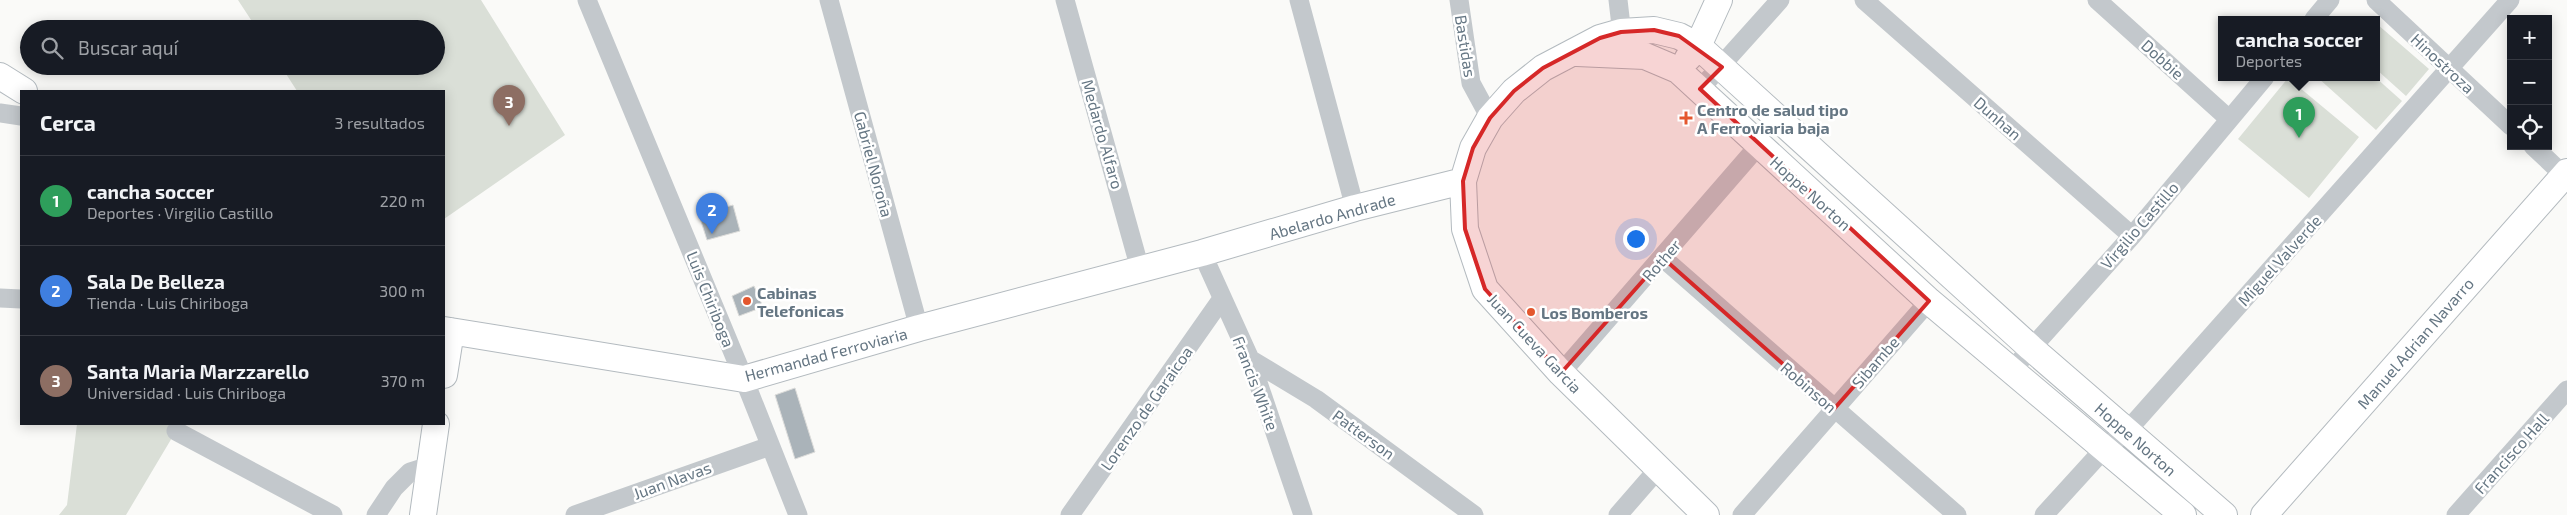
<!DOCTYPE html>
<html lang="es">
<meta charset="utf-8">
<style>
:root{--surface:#171b24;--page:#242831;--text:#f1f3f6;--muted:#9ea1a6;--line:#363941;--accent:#0b8043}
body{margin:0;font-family:"Exo 2",sans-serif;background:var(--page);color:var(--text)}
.controls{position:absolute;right:15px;top:15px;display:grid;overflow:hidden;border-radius:0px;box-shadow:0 2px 12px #0003}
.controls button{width:45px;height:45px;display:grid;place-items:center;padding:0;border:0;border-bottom:1px solid var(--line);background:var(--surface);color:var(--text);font:25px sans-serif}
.you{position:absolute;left:1635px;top:238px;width:18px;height:18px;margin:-12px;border:4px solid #fff;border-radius:50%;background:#1a73e8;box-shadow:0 0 0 8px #1a73e833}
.badge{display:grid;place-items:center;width:32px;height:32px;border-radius:50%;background:var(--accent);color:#fff;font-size:16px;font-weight:700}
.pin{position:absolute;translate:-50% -41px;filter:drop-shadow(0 1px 2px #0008)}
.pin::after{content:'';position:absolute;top:26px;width:18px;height:15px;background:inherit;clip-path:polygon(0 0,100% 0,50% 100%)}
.popup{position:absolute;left:2218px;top:16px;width:162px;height:65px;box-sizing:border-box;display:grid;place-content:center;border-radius:0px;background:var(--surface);filter:drop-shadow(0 1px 4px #0005);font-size:16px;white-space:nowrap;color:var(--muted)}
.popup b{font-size:19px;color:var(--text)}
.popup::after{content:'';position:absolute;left:50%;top:100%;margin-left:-10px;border:10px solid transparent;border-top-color:var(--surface)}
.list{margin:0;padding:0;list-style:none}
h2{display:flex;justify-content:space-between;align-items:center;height:65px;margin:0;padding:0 20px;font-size:21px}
h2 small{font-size:16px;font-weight:400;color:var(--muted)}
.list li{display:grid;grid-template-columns:32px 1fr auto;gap:15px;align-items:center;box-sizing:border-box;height:90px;padding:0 20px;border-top:1px solid var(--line)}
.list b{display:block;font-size:19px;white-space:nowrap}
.list p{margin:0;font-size:16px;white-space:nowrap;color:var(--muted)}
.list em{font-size:16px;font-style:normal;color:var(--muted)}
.icon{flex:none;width:28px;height:28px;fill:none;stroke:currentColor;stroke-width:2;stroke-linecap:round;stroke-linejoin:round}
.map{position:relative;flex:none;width:2567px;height:515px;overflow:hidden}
.search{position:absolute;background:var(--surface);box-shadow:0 2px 12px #0003;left:20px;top:20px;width:425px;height:55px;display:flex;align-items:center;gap:12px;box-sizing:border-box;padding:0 18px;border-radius:28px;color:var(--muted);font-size:19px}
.panel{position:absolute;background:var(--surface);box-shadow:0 2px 12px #0003;left:20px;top:90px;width:425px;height:335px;border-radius:0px}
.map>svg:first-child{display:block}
.green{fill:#dadfd7}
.building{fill:#aab3b9;stroke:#dcdcda}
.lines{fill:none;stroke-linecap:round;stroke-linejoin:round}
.secondary-casing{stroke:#b3babf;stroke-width:28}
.street{stroke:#c3c8cc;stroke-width:19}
.secondary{stroke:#fff;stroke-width:26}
.marked{fill:#d62828;fill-opacity:0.2;stroke:#d62828;stroke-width:4;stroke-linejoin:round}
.poi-dot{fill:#e4572e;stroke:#fff;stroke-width:2}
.labels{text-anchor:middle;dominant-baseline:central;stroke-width:5;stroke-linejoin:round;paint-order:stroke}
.street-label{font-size:16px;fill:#657683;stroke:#fff}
.poi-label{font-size:16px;font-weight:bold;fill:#657683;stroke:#fff;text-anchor:start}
</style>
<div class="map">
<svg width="2567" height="515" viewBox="0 0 2567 515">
<rect width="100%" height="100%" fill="#fafaf8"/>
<path class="green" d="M238,0H481L565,135L444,219V91H297L281,66H436V29H257Z
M2377,24L2429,69L2406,96L2377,70Z
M2317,77H2375L2402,101L2376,130Z
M2288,78L2359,137L2309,198L2238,139Z
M77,424H170L176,431L126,515H59L67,505Z"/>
<path class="building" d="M733,205L740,231L707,240L699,215Z
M754,286L763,307L739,316L732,296Z
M795,388L815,452L795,459L775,395Z"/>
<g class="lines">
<defs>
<path id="secondary" d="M1577,53L1645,56L1678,70L1929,301L2183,515
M1688,58L1698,46L1719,0
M0,76L24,91
M444,330L744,379L919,328L1202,253L1355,208L1463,181
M444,375L451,331
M423,515L436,424
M1706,515L1561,373L1485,289L1465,229L1463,181L1473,148L1490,118L1514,91L1543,68L1600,38L1621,32L1654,30L1679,36L1698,46L2031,348L2224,515
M2264,515L2567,172"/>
</defs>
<use href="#secondary" class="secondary-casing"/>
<path class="street" d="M587,0L744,379L798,515
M829,0L919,328
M1065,0L1140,269
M1299,0L1355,208
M1459,0L1471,83L1490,118
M1618,0L1623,43
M1864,0L2132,236
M2097,0L2229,119
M2376,0L2511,126
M2314,19L2330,0
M1700,89L1780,0
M0,113L21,116
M2533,146L2567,178
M1202,253L1250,359L1303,515
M1663,258L1957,515
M0,298L21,299
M1250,359L1316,399L1474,515
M2011,371L2132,236L2265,77
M1561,373L1759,145
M176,431L333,515
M376,515L394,488L410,472L429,466
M575,515L770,446
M1070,515L1221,300
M1618,515L1658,469
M1742,515L1929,301
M2044,515L2105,448L2126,432L2510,0
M2456,515L2567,390"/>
<use href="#secondary" class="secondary"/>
</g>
<path class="marked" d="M1654,30L1679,36L1722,67L1700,89L1929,301L1834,409L1663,258L1561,373L1485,289L1465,229L1463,181L1473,148L1490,118L1514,91L1543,68L1600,38L1621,32Z"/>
<g class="poi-dot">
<path d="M1683.5 110.5h5v5h5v5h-5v5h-5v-5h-5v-5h5z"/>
<circle cx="747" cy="301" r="5"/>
<circle cx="1531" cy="312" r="5"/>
</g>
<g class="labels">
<g class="street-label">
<text transform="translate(1466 46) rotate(81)">Bastidas</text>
<text transform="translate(2163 59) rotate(42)">Dobbie</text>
<text transform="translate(2443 63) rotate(43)">Hinostroza</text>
<text transform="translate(1998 118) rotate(41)">Dunhan</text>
<text transform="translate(1103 134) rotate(74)">Medardo Alfaro</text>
<text transform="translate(874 164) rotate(75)">Gabriel Noroña</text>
<text transform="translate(1811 193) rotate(42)">Hoppe Norton</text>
<text transform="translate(1332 216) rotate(-16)">Abelardo Andrade</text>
<text transform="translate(2139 225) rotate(-49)">Virgilio Castillo</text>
<text transform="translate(1661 260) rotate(-49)">Rother</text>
<text transform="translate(2279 260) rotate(-48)">Miguel Valverde</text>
<text transform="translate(711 299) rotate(68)">Luis Chiriboga</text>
<text transform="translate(1535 343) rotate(47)">Juan Cueva Garcia</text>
<text transform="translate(2415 343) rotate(-49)">Manuel Adrian Navarro</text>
<text transform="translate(826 354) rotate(-15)">Hermandad Ferroviaria</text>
<text transform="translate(1875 362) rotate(-49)">Sibambe</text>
<text transform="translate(1256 383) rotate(69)">Francis White</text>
<text transform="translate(1809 387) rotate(41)">Robinson</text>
<text transform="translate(1146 408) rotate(-55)">Lorenzo de Garaicoa</text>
<text transform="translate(1364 434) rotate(36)">Patterson</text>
<text transform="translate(2136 439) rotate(41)">Hoppe Norton</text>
<text transform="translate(2511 453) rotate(-48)">Francisco Hall</text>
<text transform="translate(672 480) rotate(-20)">Juan Navas</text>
</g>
<g class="poi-label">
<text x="1697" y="109">Centro de salud tipo<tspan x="1697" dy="18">A Ferroviaria baja</tspan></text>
<text x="757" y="292">Cabinas<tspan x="757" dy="18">Telefonicas</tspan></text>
<text x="1541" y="312">Los Bomberos</text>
</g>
</g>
</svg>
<div class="controls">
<button>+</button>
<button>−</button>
<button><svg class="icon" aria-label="locate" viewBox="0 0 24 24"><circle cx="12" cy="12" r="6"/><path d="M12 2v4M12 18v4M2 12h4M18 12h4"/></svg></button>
</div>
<div class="you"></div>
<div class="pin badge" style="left:2299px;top:138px;background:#2e9e5b">1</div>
<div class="popup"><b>cancha soccer</b>Deportes</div>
<div class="pin badge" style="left:712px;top:234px;background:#3f7fe0">2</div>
<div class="pin badge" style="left:509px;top:126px;background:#8d6e63">3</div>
<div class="search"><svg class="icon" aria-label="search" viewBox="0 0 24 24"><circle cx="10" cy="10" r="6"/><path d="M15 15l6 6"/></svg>Buscar aquí</div>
<section class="panel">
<h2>Cerca<small>3 resultados</small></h2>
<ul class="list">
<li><span class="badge" style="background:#2e9e5b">1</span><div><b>cancha soccer</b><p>Deportes · Virgilio Castillo</p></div><em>220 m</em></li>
<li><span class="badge" style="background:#3f7fe0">2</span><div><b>Sala De Belleza</b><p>Tienda · Luis Chiriboga</p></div><em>300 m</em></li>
<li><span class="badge" style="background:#8d6e63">3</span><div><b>Santa Maria Marzzarello</b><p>Universidad · Luis Chiriboga</p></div><em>370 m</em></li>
</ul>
</section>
</div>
